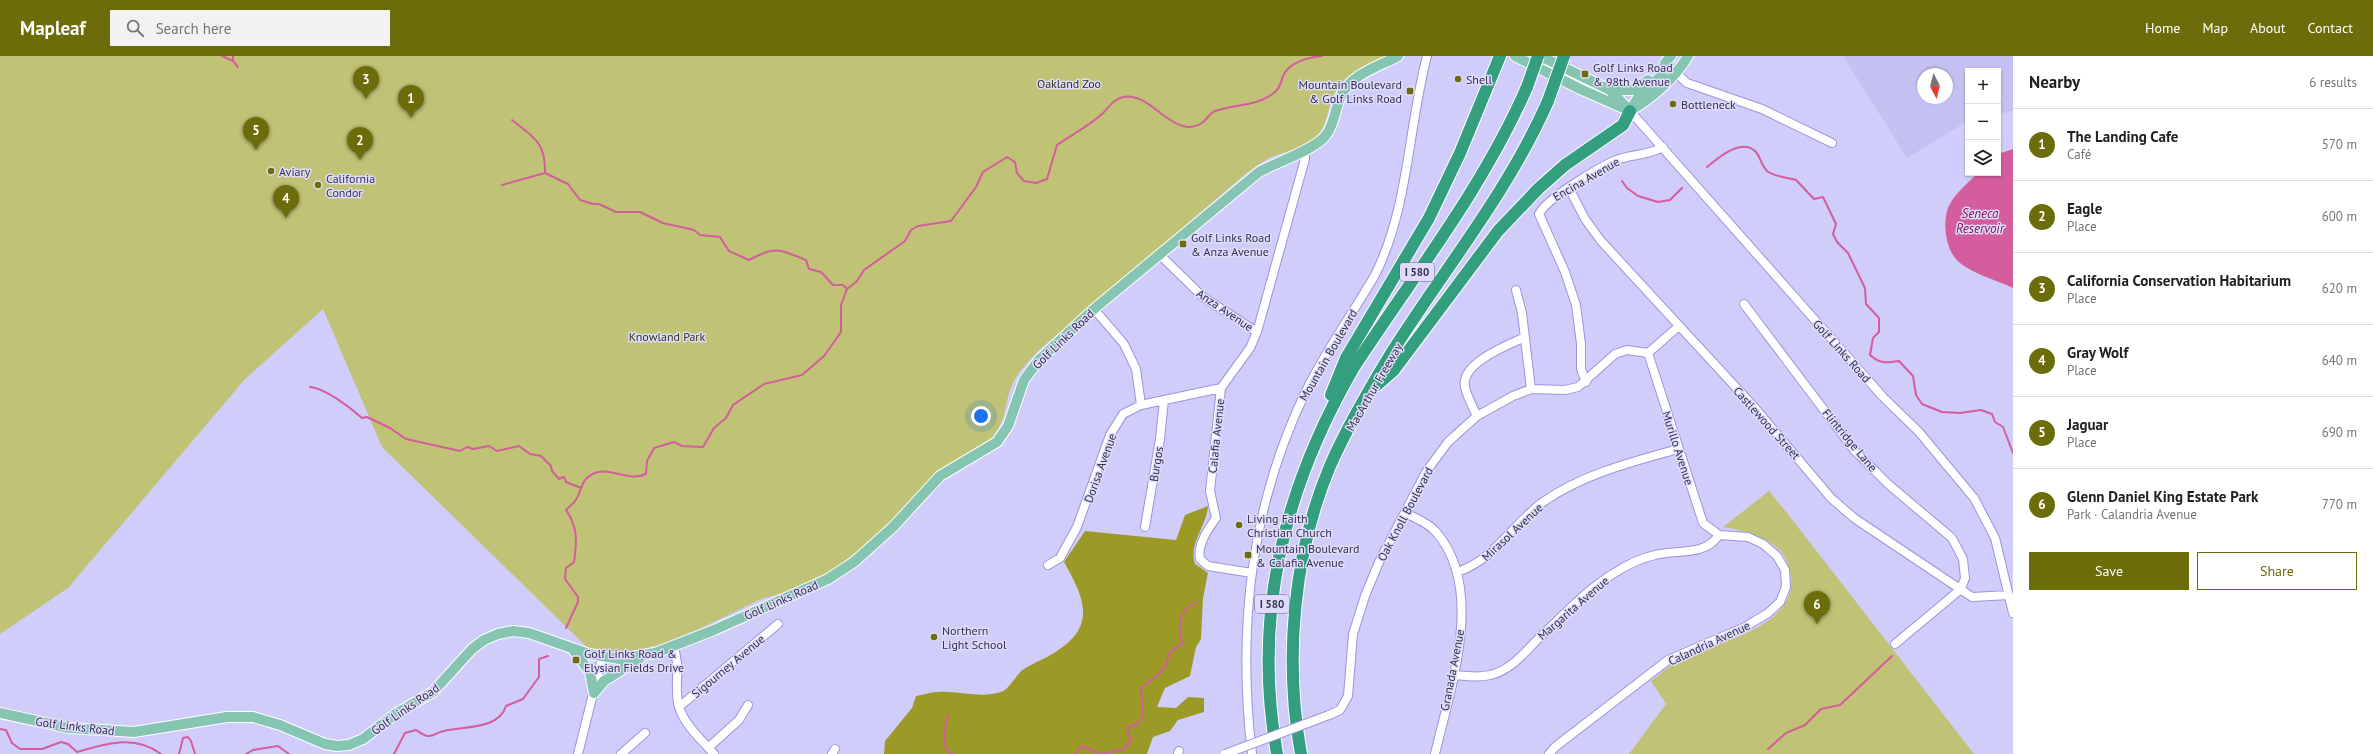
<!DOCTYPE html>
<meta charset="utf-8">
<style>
:root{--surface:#fff;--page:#f2f2f2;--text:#202124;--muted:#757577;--line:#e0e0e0;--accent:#6c6c0b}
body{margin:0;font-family:"PT Sans",sans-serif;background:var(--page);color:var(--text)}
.controls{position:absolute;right:12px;top:12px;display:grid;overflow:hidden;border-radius:0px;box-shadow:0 1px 3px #0004}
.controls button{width:36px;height:36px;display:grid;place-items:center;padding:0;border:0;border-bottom:1px solid var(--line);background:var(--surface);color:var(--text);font:20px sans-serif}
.compass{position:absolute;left:1917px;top:12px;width:36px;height:36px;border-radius:50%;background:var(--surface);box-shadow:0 1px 3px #0004;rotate:173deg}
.you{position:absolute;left:981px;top:360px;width:14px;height:14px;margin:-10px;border:3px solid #fff;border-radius:50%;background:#1a73e8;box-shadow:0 0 0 6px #1a73e833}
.badge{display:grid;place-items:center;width:26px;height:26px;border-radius:50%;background:var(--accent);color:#fff;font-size:13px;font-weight:700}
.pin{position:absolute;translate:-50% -33px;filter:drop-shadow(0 1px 2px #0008)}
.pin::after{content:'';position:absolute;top:21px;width:14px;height:12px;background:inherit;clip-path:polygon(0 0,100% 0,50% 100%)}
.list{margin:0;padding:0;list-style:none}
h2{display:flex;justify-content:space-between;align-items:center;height:52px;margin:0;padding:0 16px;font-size:17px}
h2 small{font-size:13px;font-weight:400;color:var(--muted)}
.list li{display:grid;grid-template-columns:26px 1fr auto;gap:12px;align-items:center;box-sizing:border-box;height:72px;padding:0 16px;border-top:1px solid var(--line)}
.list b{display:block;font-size:15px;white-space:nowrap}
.list p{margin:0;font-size:13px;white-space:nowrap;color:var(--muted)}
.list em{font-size:13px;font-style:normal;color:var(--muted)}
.actions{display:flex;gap:8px;padding:12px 16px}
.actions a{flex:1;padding:9px 0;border:1px solid var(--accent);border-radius:0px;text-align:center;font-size:14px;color:var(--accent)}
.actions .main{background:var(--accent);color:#fff}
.icon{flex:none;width:22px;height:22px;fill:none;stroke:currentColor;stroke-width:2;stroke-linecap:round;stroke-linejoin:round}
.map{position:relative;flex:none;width:2013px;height:698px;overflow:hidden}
header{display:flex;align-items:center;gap:24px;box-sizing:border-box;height:56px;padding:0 20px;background:var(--accent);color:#fff}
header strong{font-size:19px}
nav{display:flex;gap:22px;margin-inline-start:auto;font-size:14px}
.search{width:280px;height:36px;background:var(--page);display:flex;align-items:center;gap:10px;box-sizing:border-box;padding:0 14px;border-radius:0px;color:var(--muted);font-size:15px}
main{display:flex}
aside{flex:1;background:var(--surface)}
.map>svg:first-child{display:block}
.built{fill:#c5c0f2;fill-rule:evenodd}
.green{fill:#c0c275}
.forest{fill:#9b9a27}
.water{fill:#d45d9d}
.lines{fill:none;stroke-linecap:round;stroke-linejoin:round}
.stream{stroke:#d45d9d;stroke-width:2}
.minor-casing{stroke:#9d93dd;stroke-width:10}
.major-casing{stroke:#fff;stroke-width:12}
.highway-casing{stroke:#fff;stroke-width:14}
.minor{stroke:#fff;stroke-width:8}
.major{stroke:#85c5b2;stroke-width:10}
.highway{stroke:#349f7f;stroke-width:12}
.minor-bridge-casing{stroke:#9d93dd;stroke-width:10;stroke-linecap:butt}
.highway-bridge-casing{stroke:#fff;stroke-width:14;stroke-linecap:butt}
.minor-bridge{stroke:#fff;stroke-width:8}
.highway-bridge{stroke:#349f7f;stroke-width:12}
.poi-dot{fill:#6c6c0b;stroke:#dfdcfb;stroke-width:1.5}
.labels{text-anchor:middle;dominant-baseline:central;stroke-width:3;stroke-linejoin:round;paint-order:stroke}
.shield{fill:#dfdcfb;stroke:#676483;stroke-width:1}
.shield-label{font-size:11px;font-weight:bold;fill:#34304f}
.poi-label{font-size:12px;fill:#34304f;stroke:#dfdcfb;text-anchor:start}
.park-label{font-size:12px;fill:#32321a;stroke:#dfdcfb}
.street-label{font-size:12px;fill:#34304f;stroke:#dfdcfb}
.water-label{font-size:13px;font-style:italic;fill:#831558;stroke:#dfdcfb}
</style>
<header>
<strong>Mapleaf</strong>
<div class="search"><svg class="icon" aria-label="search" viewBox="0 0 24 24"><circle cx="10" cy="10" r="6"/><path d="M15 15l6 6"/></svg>Search here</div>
<nav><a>Home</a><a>Map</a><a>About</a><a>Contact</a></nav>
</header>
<main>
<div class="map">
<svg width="2013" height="698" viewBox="0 0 2013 698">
<rect width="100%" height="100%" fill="#d1cdfb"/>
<path class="built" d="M1843,0H2013V55L1998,58V15H1968V65L1907,102ZM1923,18H1947V42H1923Z"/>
<path class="green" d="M0,0H1385C1364,11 1341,18 1332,43C1327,55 1326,72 1316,82C1305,92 1288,95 1274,100C1265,103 1257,110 1248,116L1039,294C1031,303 1021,312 1015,323C1002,346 1010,363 989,385L933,419L902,454L863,491L825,520L791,535L761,543L701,572L659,589L629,596H602L590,594L382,391L323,253L245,323L68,532L0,578Z
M1769,435L1787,457L1974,698H1629L1666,648L1651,625C1661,617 1672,608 1683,602C1721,584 1809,569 1788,508C1780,483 1746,475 1723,471Z"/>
<path class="forest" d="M1208,450C1207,470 1188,487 1195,508L1208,517L1203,542L1201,583L1196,591L1190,620L1165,632L1157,651L1176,652L1188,641L1204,642V656L1178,664L1170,675L1153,681L1147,698H884L885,685L912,652L916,640C923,639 930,636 937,636C959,634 979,643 1001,636C1010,633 1016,618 1024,613C1035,606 1047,602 1057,595C1098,569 1083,540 1064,506L1085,475L1176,484L1185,459Z"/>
<path class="water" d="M2013,93V232C1996,224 1974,218 1960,207C1946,196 1942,169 1948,152C1953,139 1968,127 1978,117H1998V98Z"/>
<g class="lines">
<path class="stream" d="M222,0L233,5L238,11
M233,0V5
M512,64C534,81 546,87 545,117L568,128L580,144L593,148H599L616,156H640L663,167L694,174L700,179L720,181L729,195L749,204C775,190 779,193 806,204L809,213L821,216L833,229H843L847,233
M1707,111C1718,102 1742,81 1756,96C1761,102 1761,109 1767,115C1775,121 1786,121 1796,124L1814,143L1823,141L1836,168L1833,178L1837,186L1848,197L1865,232L1866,248L1879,262V276L1873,282L1870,299C1880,308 1886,307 1899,305L1913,320L1916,339L1922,348L1942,356L1960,357L1981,354L1992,358L1995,366L2003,371L2013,397
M1622,125L1627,132L1638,140L1658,146L1670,144L1682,132
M502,129L545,117
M310,331C325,332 351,352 362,362L367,361L390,372L406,383L460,395L467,391L473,393L489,390L497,395L519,390L530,398L541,400L551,410L552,415L559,423L564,421L566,426L581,432
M566,572L578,546V541L565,523L566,512L574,506C577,486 578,471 566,454C569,451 573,448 575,445C582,436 580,425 591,419C607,408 629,427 646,418L647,405L654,392L674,386L682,390L703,391L714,372L726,362L733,349L764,328L802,319L824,300L841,276V249L847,233L857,225L864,214L905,185L911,174L918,170L951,165L976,131L983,116L1007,101L1015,106L1017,117L1024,125L1036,127L1047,123L1057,89C1071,79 1089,70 1102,58C1109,52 1112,44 1123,41C1152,35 1173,85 1202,67C1206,64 1209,59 1213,56C1232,48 1254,51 1271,39C1280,33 1280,29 1283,20C1289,6 1309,1 1322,0
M948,659L944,678L946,694L952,698
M0,673L6,674L12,687L20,693H42L61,686L68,688L77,696C106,688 134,678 161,698
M1768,693L1786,677L1805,669L1821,653L1840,649L1892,600
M179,698L183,682L188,681L191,685L195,698
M246,698L253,694L278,690L289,698
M394,698L405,677L416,674C419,676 423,679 427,680C434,681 437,676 444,675C463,670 499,674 506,650L523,643L539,621V603L548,600
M1075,698L1082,690L1101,698
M1103,698L1123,693L1131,685L1127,672L1137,668L1143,660L1141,632L1160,617L1166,608L1169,597L1182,588C1178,568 1177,557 1196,546"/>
<defs>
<path id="minor" d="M1665,7L1687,27L1762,53L1832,87
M1630,55L1883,341L1919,376L1974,442L1995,482L2013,557
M1569,132L1585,163L1601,185L1755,352L1831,442L1854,462L1972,541L2009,539
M1159,198L1203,241L1257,276
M1516,234L1522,257L1531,333
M1744,248L1855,395L1888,428L1952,482L1963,503L1965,522L1961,533L1895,588
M1094,253L1124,288L1136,313L1141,349
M1648,297L1679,270
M1586,326L1581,313V288L1576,249L1565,216L1539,158C1547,142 1598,112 1616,104C1632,98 1647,100 1663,91
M1477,360C1473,351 1467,341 1465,331C1460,307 1508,289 1525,281
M1405,457C1416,462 1428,467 1436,476C1486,533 1450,633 1435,698
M1145,471L1160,383L1164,344
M1048,509L1060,502L1077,471L1110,379L1123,358L1141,349L1221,332
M1457,516C1493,505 1513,468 1543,446C1583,418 1632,406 1678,393
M1252,517L1208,510L1200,503C1197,489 1208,473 1216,462L1210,435L1221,332L1250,292L1257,276L1305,103V94
M673,590C682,611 673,631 679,651C685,670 702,684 714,698
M1454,619C1466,620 1477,622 1490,619C1510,615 1524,597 1538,583C1563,560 1587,533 1616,516C1627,509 1642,502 1655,499C1678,493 1704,501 1719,479
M679,651L778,568
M1329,659L1340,654L1348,640L1353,578L1365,540L1379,506L1426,416L1448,386L1477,360L1513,340L1531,333L1565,334L1578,331L1615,298L1627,294L1648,297
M709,691L739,664L748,649
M578,698L602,602
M621,698L645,677
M832,698L835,693
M1178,698L1179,695
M1252,698C1237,573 1251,447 1307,333C1327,293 1353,257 1375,219C1409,151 1408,72 1427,0
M1549,698L1555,691L1668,604L1745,571L1768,557L1780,546L1786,531L1785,514L1777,500L1763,488L1748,481L1719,479L1703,467L1648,297"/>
<path id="major" d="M1515,0L1580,33L1630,55
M1540,0L1610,34L1629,54
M1610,34H1632L1648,24
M1630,55C1652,42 1675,22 1688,0
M1630,55L1639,40L1662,19L1665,7L1671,0
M574,595L590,616L594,637
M594,637L604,625L640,602
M0,657L69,672L134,676L227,661H253L280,669L325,688L337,690L349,689L363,683L397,657L433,636L472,593L484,584L498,578L513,575L529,577L589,598L620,603L655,597L714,574L828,523L854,506L893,471L940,420L997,386L1008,370L1024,324L1039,304L1094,253L1259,116C1277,106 1316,93 1326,79C1334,69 1335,54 1340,42C1350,18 1378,11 1398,0"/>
<path id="highway" d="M1377,329L1394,314L1498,175L1538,133L1565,109L1623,69L1630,55
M1331,339L1346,302L1429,162L1460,97L1500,0
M1277,698C1252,559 1284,432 1354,311C1414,219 1483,132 1527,31
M1301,698C1284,604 1293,498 1330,410C1347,371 1370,332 1392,296C1445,212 1508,136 1548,45"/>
</defs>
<use href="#minor" class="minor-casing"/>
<use href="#major" class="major-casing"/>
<use href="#highway" class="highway-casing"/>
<use href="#minor" class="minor"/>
<use href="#major" class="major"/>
<use href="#highway" class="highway"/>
<defs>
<path id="minor-bridge" d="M1225,698L1329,659"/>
<path id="highway-bridge" d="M1527,31L1538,0
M1548,45L1564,0"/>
</defs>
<use href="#minor-bridge" class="minor-bridge-casing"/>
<use href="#highway-bridge" class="highway-bridge-casing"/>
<use href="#minor-bridge" class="minor-bridge"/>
<use href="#highway-bridge" class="highway-bridge"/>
</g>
<g class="poi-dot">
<rect x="1581" y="14" width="8" height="8" rx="2"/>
<circle cx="1458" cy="23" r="4"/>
<rect x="1406" y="31" width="8" height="8" rx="2"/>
<circle cx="1673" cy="48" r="4"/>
<circle cx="271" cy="115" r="4"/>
<circle cx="318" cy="129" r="4"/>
<rect x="1179" y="184" width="8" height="8" rx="2"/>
<circle cx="1239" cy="469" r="4"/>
<rect x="1244" y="495" width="8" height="8" rx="2"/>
<circle cx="934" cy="581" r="4"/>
<rect x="572" y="600" width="8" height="8" rx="2"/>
</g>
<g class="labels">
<g class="shield">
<rect x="1400" y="207" width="34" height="18" rx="3"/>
<rect x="1255" y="539" width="34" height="18" rx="3"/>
</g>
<g class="shield-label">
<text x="1417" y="216">I 580</text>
<text x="1272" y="548">I 580</text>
</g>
<g class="poi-label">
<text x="1593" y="11">Golf Links Road<tspan x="1593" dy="14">&amp; 98th Avenue</tspan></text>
<text x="1466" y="23">Shell</text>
<text x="1402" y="28" text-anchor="end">Mountain Boulevard<tspan x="1402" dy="14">&amp; Golf Links Road</tspan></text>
<text x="1681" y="48">Bottleneck</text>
<text x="279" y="115">Aviary</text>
<text x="326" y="122">California<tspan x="326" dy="14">Condor</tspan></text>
<text x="1191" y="181">Golf Links Road<tspan x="1191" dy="14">&amp; Anza Avenue</tspan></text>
<text x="1247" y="462">Living Faith<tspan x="1247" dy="14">Christian Church</tspan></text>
<text x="1256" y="492">Mountain Boulevard<tspan x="1256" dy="14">&amp; Calafia Avenue</tspan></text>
<text x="942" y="574">Northern<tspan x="942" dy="14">Light School</tspan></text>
<text x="584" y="597">Golf Links Road &amp;<tspan x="584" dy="14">Elysian Fields Drive</tspan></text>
</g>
<g class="park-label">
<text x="1069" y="27">Oakland Zoo</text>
<text x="667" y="280">Knowland Park</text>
</g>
<g class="street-label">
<text transform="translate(1586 123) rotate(-30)">Encina Avenue</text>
<text transform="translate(1225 254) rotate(34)">Anza Avenue</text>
<text transform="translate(1063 283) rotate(-44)">Golf Links Road</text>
<text transform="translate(1842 295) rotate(48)">Golf Links Road</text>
<text transform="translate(1328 299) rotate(-60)">Mountain Boulevard</text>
<text transform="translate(1374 331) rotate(-60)">MacArthur Freeway</text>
<text transform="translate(1767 367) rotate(48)">Castlewood Street</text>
<text transform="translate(1216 380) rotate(-84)">Calafia Avenue</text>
<text transform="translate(1850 384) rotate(50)">Flintridge Lane</text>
<text transform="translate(1678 392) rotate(72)">Murillo Avenue</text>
<text transform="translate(1156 408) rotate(-81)">Burgos</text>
<text transform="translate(1100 412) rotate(-70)">Dorisa Avenue</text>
<text transform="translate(1405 458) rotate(-62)">Oak Knoll Boulevard</text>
<text transform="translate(1512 476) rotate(-43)">Mirasol Avenue</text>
<text transform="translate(781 544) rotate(-24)">Golf Links Road</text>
<text transform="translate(1573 552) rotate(-41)">Margarita Avenue</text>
<text transform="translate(1709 587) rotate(-25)">Calandria Avenue</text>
<text transform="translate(728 610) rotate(-40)">Sigourney Avenue</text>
<text transform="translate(1452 614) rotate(-79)">Granada Avenue</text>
<text transform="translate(405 653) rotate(-35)">Golf Links Road</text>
<text transform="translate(75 670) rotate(7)">Golf Links Road</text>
</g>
<g class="water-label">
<text x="1980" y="157">Seneca<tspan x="1980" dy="15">Reservoir</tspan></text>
</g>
</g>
</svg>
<div class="controls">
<button>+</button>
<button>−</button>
<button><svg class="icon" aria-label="layers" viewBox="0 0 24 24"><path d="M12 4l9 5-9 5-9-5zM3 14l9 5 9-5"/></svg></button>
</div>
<svg class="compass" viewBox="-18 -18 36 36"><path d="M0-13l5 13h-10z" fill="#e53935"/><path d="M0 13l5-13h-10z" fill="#757577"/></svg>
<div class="you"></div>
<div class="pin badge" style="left:411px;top:62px">1</div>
<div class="pin badge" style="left:360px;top:104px">2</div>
<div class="pin badge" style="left:366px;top:43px">3</div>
<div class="pin badge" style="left:286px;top:162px">4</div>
<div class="pin badge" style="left:256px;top:94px">5</div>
<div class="pin badge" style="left:1817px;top:568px">6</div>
</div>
<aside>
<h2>Nearby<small>6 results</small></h2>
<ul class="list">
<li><span class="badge">1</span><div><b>The Landing Cafe</b><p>Café</p></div><em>570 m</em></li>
<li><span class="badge">2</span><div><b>Eagle</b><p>Place</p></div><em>600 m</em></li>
<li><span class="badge">3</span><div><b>California Conservation Habitarium</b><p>Place</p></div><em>620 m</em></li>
<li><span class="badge">4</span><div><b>Gray Wolf</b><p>Place</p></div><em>640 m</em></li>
<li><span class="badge">5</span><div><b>Jaguar</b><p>Place</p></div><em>690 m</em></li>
<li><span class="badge">6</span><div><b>Glenn Daniel King Estate Park</b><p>Park · Calandria Avenue</p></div><em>770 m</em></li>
</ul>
<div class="actions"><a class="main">Save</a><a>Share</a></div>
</aside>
</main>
